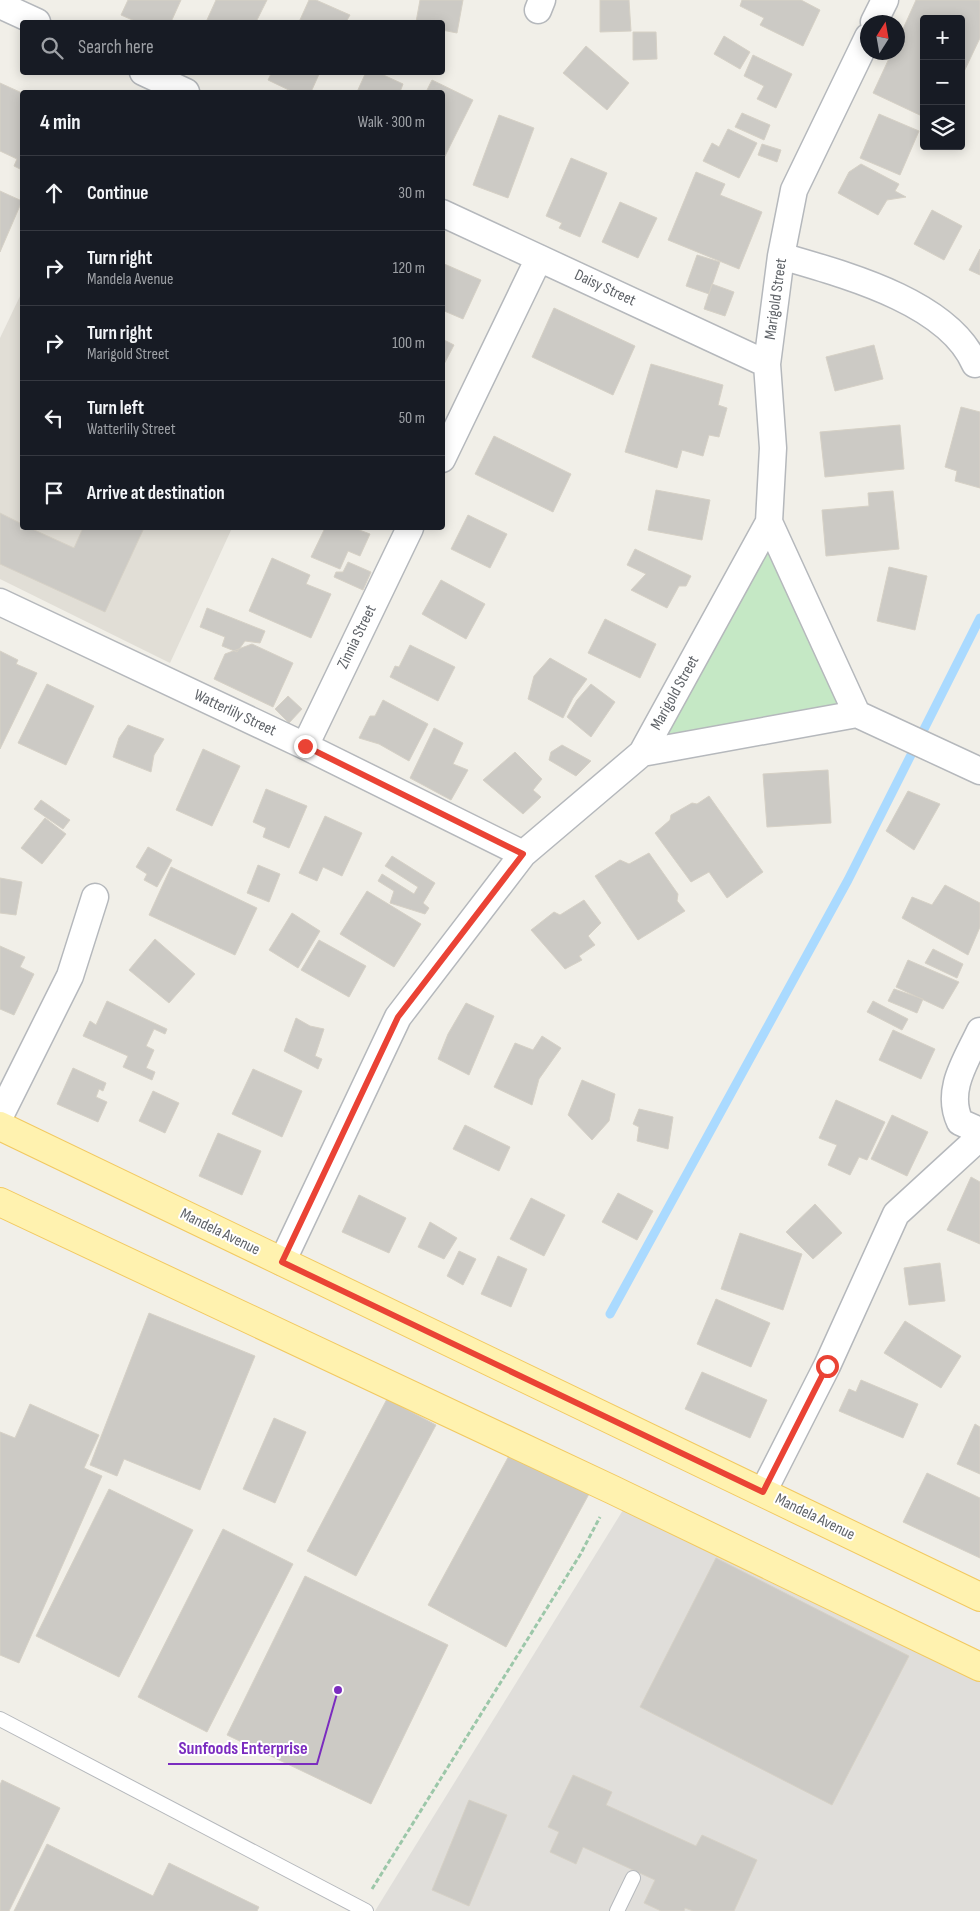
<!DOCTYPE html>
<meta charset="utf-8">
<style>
:root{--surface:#171b24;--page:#20242c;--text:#f1f3f6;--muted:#9ea1a6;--line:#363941}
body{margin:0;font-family:"Sofia Sans Condensed",sans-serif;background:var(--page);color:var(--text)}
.controls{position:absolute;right:15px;top:15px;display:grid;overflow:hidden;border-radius:5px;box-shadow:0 2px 12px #0003}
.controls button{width:45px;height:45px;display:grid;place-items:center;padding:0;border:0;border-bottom:1px solid var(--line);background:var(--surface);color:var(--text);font:25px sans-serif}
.compass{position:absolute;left:860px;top:15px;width:45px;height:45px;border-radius:50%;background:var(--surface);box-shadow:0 2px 12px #0003;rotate:11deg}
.stop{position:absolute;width:15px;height:15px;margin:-11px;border:4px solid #ea4335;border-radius:50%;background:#fff}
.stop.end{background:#ea4335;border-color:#fff;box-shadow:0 1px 5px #0008}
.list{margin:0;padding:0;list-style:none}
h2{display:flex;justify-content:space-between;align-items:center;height:65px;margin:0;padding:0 20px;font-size:21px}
h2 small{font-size:16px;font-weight:400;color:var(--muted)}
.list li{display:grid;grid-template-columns:32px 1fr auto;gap:15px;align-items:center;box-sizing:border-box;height:75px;padding:0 20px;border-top:1px solid var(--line)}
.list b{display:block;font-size:19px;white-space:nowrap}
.list p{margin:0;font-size:16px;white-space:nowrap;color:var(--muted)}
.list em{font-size:16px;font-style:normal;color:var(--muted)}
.icon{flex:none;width:28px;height:28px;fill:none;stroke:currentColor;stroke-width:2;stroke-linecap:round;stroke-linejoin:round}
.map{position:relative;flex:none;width:980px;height:1911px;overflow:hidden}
.search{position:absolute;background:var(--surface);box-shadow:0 2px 12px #0003;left:20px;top:20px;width:425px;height:55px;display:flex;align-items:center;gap:12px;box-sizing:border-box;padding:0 18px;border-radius:5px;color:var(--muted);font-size:19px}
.panel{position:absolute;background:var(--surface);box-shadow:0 2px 12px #0003;left:20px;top:90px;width:425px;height:440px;border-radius:5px}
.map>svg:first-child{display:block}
.industrial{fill:#e0deda}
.education{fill:#e1ded6}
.green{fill:#c5e8c5}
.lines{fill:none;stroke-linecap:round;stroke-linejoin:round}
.stream{stroke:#aadaff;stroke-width:9}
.building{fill:#cccac5;stroke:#d6d1c6}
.lane-casing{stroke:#b5b8bc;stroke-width:16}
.street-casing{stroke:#b5b8bc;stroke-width:29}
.primary-casing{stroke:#f2c960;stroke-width:30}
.path{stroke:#9cc7a9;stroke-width:3;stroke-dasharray:5 2.5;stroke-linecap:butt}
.lane{stroke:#fff;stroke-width:14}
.street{stroke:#fff;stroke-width:26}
.primary{stroke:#fff2af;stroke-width:28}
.route{stroke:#ea4335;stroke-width:6}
.labels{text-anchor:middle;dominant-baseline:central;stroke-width:4;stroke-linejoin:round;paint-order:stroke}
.street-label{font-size:16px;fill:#5f6368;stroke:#fff}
.leader{fill:none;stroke:#7b2cbf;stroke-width:2}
.callout-dot{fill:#7b2cbf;stroke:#fff;stroke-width:2}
.callout-label{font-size:18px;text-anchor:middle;font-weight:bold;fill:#7b2cbf;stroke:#fff;stroke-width:4;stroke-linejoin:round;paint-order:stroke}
</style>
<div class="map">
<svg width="980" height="1911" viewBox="0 0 980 1911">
<rect width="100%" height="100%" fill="#f1efe8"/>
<path class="industrial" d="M628,1502L980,1674V1911H375Z"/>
<path class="education" d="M22,292V528H232L170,663L0,579V338Z"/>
<path class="green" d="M768,550L838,704L660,739Z"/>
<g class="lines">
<path class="stream" d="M610,1314L848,880L980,618"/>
</g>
<path class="building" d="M128,0H181L171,22H137L121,15Z
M216,0H267L256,22H206Z
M309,0H316L350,15L346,22H299Z
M420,0H463L457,33L442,30V22H416Z
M600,0H629L631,31L600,32Z
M742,0H801L820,10L803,46L760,25L764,18L740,6Z
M916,0H980V38L961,78V19H924V117L873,93L892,52H898V40Z
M633,32H656L657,59L633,60Z
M724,36L750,52L740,69L714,54Z
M586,46L629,83L607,110L563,73Z
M753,55L792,74L776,108L757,99L764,86L744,76Z
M272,72H320L311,92H293L268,80Z
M366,72H377L403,84L400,92H357Z
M432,80L473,100L442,162V92H426Z
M0,83L22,93V170L14,166L17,159L0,151Z
M742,113L770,125L764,140L735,127Z
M879,114L919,131L900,175L860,158Z
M499,115L534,128L508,198L473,185Z
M728,129L757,143L739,178L703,161L712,143L719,147Z
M762,144L781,150L777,162L758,155Z
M571,158L607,173L580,237L559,228L562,223L546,216Z
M861,164L899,184L895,191L906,197L887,200L878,215L838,193L849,172Z
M696,172L725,184L720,195L762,212L739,269L668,240Z
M0,191L22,201L0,252Z
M620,202L657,218L638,258L602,242Z
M932,210L962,226L944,260L914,244Z
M980,249V275L969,270Z
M697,255L720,262L709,294L686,286Z
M442,263L481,280L463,319L442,310Z
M712,284L734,292L725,316L704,309Z
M554,308L635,346L613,395L532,357Z
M442,339L454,345L442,368Z
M874,345L883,379L835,391L826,357Z
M651,364L723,385L718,405L727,408L719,437L709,435L703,456L682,450L677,468L625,452Z
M961,407L980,412V488L955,481L957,471L945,467Z
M900,425L904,469L825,477L820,432Z
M494,436L571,474L553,512L475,474Z
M656,490L710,500L702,540L648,530Z
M893,491L899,549L826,556L822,510L869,506L868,493Z
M0,513L22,524V528H30L74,548L83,528H144L105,612L0,564Z
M468,515L507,534L490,568L451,549Z
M325,528H354L370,534L360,556L348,551L340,569L311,557Z
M635,549L691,576L686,586H679L667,608L631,590L646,574L627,565Z
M272,558L310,575L306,584L331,594L311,638L249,611Z
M348,562L371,572L363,590L334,577L336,572H343Z
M889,567L927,576L915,630L877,621Z
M441,580L485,604L466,639L422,614Z
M207,608L265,631L260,643L245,641L237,652L222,646L225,637L200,627Z
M605,619L656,644L640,678L588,653Z
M252,644L293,663L273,707L214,679L225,654Z
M410,645L455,667L438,701L390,677L395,666L399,667Z
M0,651L18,660L16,664L37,673L0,749Z
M550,658L587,679L573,698L563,718L528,699L534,676Z
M47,684L94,706L66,765L18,743Z
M591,684L615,702L591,737L567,717L577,700Z
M288,696L302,709L289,723L275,709Z
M383,700L428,724L409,761L379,744L359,738L370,716H375Z
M128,725L164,739L154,755L151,772L113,757L119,738Z
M434,728L463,743L453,764L468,770L451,800L410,778Z
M562,745L591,761L576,776L549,760L551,752Z
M203,749L240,766L212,826L176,810Z
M515,752L542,779L533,790L541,797L523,814L483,780Z
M828,770L831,823L767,827L763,774Z
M266,789L307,806L289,848L263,837L266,828L253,822Z
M908,791L940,804L914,850L886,831Z
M709,796L763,872L727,898L709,872L691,882L655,833L670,820L671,815L692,803L697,804Z
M41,800L70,820L63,829L34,809Z
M325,816L362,833L342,876L323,867L317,881L299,873Z
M45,818L66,834L42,864L21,848Z
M148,847L172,860L157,887L144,880L147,874L136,867Z
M649,853L678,894L677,901L685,911L638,940L595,876L620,860L629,864Z
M392,856L435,883L423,903L429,908L425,914L390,903L394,891L378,881L382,874L414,894L418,887L385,866Z
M258,865L280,874L269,902L247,893Z
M171,867L257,908L235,955L149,915Z
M0,878L22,882L16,915L0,913Z
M945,885L980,903V927L968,955L902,918L912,897L932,905Z
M367,891L421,924L394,967L340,934Z
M584,900L601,923L588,936L595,945L579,956L582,960L565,969L531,930L554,912L560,915Z
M292,913L320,931L298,968L269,950Z
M155,939L195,974L169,1003L129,970Z
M319,940L366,966L349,997L301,970Z
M0,946L25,957L20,967L34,974L14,1015L0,1009Z
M933,949L963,964L957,978L925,963Z
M908,960L959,982L943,1009L896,987Z
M894,989L923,999L917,1013L888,1001Z
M107,1001L167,1029L165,1034L154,1029L146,1046L154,1050L146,1068L155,1072L152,1080L123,1067L128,1056L83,1036L90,1021L96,1025Z
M873,1001L908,1019L902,1030L867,1012Z
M466,1003L494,1016L469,1075L438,1059L448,1034Z
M296,1018L310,1026L324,1029L315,1056L322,1059L318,1069L284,1051Z
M893,1030L935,1049L921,1079L879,1060Z
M542,1036L561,1048L539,1079L532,1105L494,1087L515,1043L533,1050Z
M73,1068L106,1083L103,1091L99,1089L96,1097L107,1102L98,1122L57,1104Z
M253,1069L302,1091L282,1137L232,1114Z
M582,1080L615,1094L609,1121L592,1140L568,1115Z
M153,1091L179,1103L165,1133L139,1121Z
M836,1100L885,1122L867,1160L859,1157L850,1175L828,1165L837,1145L819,1138Z
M639,1109L673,1117L668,1149L637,1141L639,1127L633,1124Z
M892,1115L928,1132L907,1176L871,1159Z
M465,1125L510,1147L499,1171L453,1149Z
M218,1133L261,1151L242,1195L199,1176Z
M971,1177L980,1182V1244L947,1230Z
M618,1193L653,1211L637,1240L602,1222Z
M359,1195L406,1218L389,1253L342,1232Z
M531,1198L565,1215L544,1256L510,1239Z
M815,1204L842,1233L813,1259L786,1232Z
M430,1222L457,1238L444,1259L418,1247Z
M740,1233L802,1254L783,1310L721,1289Z
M459,1251L476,1259L463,1285L447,1276Z
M498,1256L527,1269L511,1307L481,1294Z
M940,1263L945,1301L909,1305L904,1268Z
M716,1299L770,1323L751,1367L697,1344Z
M149,1313L255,1356L200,1490L124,1459L117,1476L90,1465Z
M905,1321L961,1356L941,1388L884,1353Z
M702,1372L767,1400L750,1438L685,1409Z
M861,1380L918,1404L903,1438L839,1411L849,1389L856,1392Z
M387,1399L436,1425L356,1576L307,1551Z
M30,1404L99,1435L84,1468L102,1476L19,1663L0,1655V1432L15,1438Z
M274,1418L306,1432L275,1503L243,1489Z
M975,1424L980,1427V1474L957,1464Z
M511,1452L589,1494L506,1647L428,1605Z
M927,1473L980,1498V1558L903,1522Z
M109,1489L193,1530L119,1677L36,1636Z
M223,1529L293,1564L207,1732L138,1697Z
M716,1558L909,1656L832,1805L640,1707Z
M305,1576L448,1645L371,1804L227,1735Z
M573,1775L612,1792L606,1805L696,1846L702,1835L757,1860L734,1911H693L685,1908L684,1911H661L644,1903L655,1880L583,1847L576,1864L550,1852L559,1832L548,1827Z
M2,1780L60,1808L9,1911H0V1785Z
M469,1800L507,1815L469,1906L432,1890Z
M47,1844L153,1896L169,1863L259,1907L257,1911H14Z"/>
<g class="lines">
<defs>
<path id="lane" d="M0,1719L366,1911
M617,1911L633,1878"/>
<path id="street" d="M0,5L37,22
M538,10L542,0
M874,22L885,0
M143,72L186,92
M442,213L767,364
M781,256C842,274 948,301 975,364
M442,459L539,258
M769,522L857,714L980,771
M0,602L305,746L523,854
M305,746L410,528
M642,753L857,714
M980,1031C966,1061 945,1090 960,1122L980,1131
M0,1116L70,976L95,897
M282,1262L398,1017L523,854L642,753L769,522L773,448L767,364L781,256L794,190L868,37
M763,1492L827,1366L896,1214L980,1137"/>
<path id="primary" d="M0,1126L980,1597
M0,1202L613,1490L980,1667"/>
</defs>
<use href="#lane" class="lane-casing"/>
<use href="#street" class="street-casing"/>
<use href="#primary" class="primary-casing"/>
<path class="path" d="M372,1889L580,1555L600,1517"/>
<use href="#lane" class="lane"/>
<use href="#street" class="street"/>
<use href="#primary" class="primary"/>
</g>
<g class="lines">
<path class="route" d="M305,746L523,854L398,1017L282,1262L763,1492L827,1366"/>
</g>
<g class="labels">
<g class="street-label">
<text transform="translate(605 288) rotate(25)">Daisy Street</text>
<text transform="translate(776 299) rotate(-82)">Marigold Street</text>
<text transform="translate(357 637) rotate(-64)">Zinnia Street</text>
<text transform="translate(675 693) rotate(-61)">Marigold Street</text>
<text transform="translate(235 713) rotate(25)">Watterlily Street</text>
<text transform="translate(220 1232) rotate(26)">Mandela Avenue</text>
<text transform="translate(815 1517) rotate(26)">Mandela Avenue</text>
</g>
</g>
<path class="leader" d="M338 1690L317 1764H168"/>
<circle class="callout-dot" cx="338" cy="1690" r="5"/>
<g class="callout-label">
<text x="243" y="1754">Sunfoods Enterprise</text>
</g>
</svg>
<div class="controls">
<button>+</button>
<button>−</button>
<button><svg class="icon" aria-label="layers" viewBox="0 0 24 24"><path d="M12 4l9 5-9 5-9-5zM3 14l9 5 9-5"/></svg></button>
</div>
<svg class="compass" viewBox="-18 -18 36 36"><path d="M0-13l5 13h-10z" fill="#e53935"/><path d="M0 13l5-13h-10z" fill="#9ea1a6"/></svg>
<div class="stop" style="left:827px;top:1366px"></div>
<div class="stop end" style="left:305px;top:746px"></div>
<div class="search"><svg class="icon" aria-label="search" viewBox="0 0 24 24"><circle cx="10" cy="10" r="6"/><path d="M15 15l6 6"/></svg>Search here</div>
<section class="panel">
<h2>4 min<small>Walk · 300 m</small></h2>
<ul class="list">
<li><svg class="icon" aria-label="ahead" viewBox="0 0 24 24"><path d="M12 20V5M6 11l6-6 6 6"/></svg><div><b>Continue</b></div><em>30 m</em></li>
<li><svg class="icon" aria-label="right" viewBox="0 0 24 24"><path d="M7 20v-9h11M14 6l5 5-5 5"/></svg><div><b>Turn right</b><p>Mandela Avenue</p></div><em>120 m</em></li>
<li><svg class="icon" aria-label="right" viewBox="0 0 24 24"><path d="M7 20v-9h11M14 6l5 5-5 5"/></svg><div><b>Turn right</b><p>Marigold Street</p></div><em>100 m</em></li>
<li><svg class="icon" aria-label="left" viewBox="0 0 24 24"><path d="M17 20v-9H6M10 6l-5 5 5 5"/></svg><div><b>Turn left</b><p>Watterlily Street</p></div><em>50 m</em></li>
<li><svg class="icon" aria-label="arrive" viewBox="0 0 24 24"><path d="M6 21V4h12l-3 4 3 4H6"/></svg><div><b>Arrive at destination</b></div></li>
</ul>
</section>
</div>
